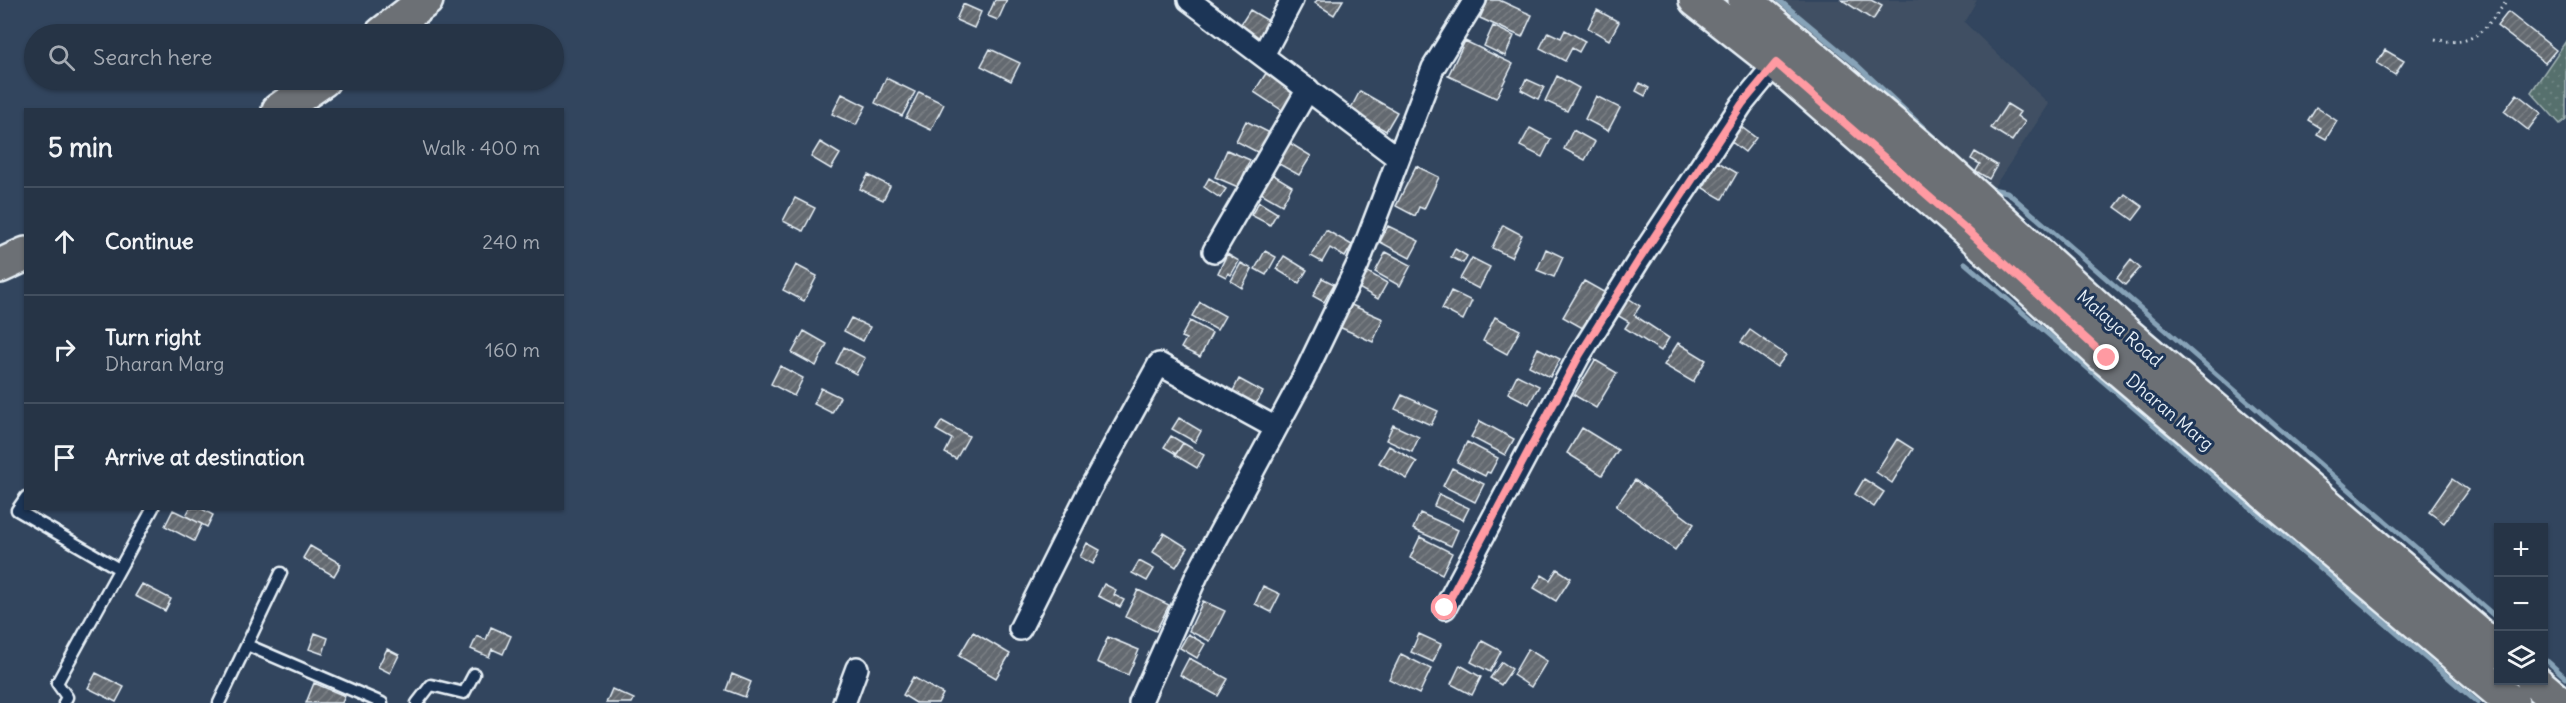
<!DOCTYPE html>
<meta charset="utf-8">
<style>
:root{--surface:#263446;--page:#323f51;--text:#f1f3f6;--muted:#a4aab3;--line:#424f5f}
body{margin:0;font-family:Delius,sans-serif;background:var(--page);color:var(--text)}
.controls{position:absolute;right:18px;bottom:18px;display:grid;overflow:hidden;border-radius:0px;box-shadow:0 2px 4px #0004}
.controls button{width:54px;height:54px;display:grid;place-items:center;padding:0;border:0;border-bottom:2px solid var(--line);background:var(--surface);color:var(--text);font:30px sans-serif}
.stop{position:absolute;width:18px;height:18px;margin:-14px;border:4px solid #ff9aa2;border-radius:50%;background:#fff}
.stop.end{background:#ff9aa2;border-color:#fff;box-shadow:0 2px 6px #0008}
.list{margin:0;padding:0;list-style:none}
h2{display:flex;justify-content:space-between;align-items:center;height:78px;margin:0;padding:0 24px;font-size:26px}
h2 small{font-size:20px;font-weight:400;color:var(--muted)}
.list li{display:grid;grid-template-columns:39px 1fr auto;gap:18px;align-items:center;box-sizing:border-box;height:108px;padding:0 24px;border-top:2px solid var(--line)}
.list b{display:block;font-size:22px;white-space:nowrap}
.list p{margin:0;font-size:20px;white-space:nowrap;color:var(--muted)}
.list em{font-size:20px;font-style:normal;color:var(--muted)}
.icon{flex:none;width:33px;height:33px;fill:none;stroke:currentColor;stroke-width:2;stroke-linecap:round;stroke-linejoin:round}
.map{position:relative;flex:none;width:2566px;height:703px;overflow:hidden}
.search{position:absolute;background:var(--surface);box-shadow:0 2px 4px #0004;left:24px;top:24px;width:540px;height:66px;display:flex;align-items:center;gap:15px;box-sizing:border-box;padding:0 21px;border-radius:33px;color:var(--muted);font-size:22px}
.panel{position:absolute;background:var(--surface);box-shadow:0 2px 4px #0004;left:24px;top:108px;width:540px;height:402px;border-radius:0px}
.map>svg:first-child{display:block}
.built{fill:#415063}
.grass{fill:url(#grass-dots);stroke:#9fb0b2;stroke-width:1.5}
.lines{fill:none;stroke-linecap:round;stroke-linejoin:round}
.stream{stroke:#87a3b8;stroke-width:5}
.building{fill:url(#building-hatch);stroke:#e8f1f8;stroke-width:1.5}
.service-casing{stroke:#e8f1f8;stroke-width:15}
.minor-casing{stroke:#e8f1f8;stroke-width:26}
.primary-casing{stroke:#e8f1f8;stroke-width:38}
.path{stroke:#e8f1f8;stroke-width:3;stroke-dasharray:1.5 4.5;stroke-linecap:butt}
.service{stroke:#1d3557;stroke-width:10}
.minor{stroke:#1d3557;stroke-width:21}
.primary{stroke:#6c6f75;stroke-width:33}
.route{stroke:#ff9aa2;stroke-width:8}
.labels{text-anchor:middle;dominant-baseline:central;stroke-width:6;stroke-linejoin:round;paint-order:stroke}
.street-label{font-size:18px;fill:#e8f1f8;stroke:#1d3557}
</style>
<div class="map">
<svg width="2566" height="703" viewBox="0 0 2566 703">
<defs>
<pattern id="grass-dots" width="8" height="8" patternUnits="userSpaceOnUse" patternTransform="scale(1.5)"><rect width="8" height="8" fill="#56706d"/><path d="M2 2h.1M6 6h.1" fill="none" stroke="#6e8583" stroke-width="1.8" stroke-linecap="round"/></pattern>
<pattern id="building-hatch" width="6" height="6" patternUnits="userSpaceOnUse" patternTransform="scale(1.5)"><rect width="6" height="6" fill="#64696f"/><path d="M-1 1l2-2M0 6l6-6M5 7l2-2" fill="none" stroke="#7a7f84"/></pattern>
</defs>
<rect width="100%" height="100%" fill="#32455e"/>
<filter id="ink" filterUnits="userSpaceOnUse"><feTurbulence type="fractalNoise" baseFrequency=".0167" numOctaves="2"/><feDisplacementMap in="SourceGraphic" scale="12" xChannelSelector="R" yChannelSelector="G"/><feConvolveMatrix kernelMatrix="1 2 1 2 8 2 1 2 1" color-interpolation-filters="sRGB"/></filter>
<g filter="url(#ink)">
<path class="built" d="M1696,0H1977L1964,22L2049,104L1966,229Z"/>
<path class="grass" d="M2566,41V119L2560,124L2531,92Z"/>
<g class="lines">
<path class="stream" d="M1779,0L1858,66L1942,145
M1987,185L1992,189L2007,192L2498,619
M1965,263L2478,703
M2544,658L2566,678"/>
</g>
<path class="building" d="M995,0H1007L998,20L988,16Z
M1317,0H1343L1334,15L1315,3Z
M1488,0H1499L1532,15L1522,37L1480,18Z
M1842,0H1871L1882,6L1873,20Z
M963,4L981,12L974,28L956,20Z
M1250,10L1272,23L1261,41L1239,27Z
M1597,10L1619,22L1609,40L1588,28Z
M2508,12L2556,50L2545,63L2497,26Z
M1493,26L1514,36L1505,56L1484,46Z
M1565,30L1585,41L1579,52L1572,48L1565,61L1540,48L1548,32L1561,38Z
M1465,41L1513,64L1496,98L1448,76Z
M990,49L1020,63L1011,81L981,66Z
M2385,50L2404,61L2395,75L2377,63Z
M1270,67L1302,88L1286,113L1254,92Z
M1557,76L1579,88L1567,111L1545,101Z
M886,78L915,92L902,116L875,103Z
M1526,79L1544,87L1538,99L1521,90Z
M1640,83L1649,88L1645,96L1636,91Z
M1360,91L1397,112L1386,131L1350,110Z
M919,92L944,104L931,130L906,118Z
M842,94L866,106L856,125L832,114Z
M2517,94L2541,113L2528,130L2504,111Z
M1596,96L1620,108L1608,131L1585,119Z
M2007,104L2020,112L2017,116L2025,122L2012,141L1991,128Z
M2316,107L2337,121L2326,139L2317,134L2321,128L2308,120Z
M1246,121L1272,134L1261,154L1236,141Z
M1740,126L1756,138L1745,152L1729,140Z
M1530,128L1551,139L1542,157L1520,146Z
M1573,130L1595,142L1585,160L1564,149Z
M820,142L840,154L831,169L811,157Z
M1288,142L1311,156L1299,175L1279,164Z
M1227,150L1250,160L1238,187L1215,177Z
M1975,152L1997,165L1989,179L1976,171L1980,164L1971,159Z
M1718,162L1737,173L1722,199L1703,188Z
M1416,166L1439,177L1424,209L1419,207L1415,216L1396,206Z
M1272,174L1292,186L1282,205L1261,193Z
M868,175L890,186L883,200L860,189Z
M1209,178L1226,189L1220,198L1204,187Z
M2125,194L2143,207L2133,220L2115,207Z
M795,198L815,208L803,231L783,221Z
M1259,202L1277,213L1270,225L1251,215Z
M1503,225L1522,235L1511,257L1492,248Z
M1388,226L1419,241L1410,258L1380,242Z
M1326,230L1352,245L1345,257L1330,248L1322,262L1311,256Z
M1455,249L1467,256L1463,263L1451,257Z
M1546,249L1563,257L1554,277L1537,270Z
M1265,251L1276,257L1266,275L1255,269Z
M1386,252L1411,265L1400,286L1375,272Z
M1227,254L1239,261L1231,275L1228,273L1226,277L1218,273Z
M1284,256L1307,270L1299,283L1276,269Z
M1472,258L1490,267L1479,289L1460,279Z
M2131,260L2140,268L2125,285L2117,278Z
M1241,263L1252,269L1242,288L1231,281Z
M796,265L817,276L804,301L783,290Z
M1366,271L1387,283L1378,299L1357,287Z
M1322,278L1334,284L1324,302L1313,296Z
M1584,281L1609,295L1588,331L1563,317Z
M1451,291L1472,301L1463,320L1442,309Z
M1628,298L1640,306L1634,315L1669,338L1661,351L1625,328L1629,322L1617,315Z
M1200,302L1225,316L1217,330L1192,316Z
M1347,303L1383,319L1373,342L1337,326Z
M1495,317L1520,330L1507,354L1483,341Z
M851,318L870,327L863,341L844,331Z
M1190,321L1212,333L1200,357L1181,348L1186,339L1181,337Z
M1750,330L1786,355L1777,367L1741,342Z
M804,331L827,344L816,366L792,353Z
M1678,343L1706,360L1693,382L1664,365Z
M844,347L865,358L856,374L836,363Z
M1538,348L1560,359L1550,377L1529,366Z
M1595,360L1617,373L1596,408L1574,395Z
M780,366L803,378L794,396L771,384Z
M1517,375L1539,386L1529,404L1508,393Z
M1239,379L1263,392L1254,407L1231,395Z
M821,388L840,397L832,413L814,404Z
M1402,395L1438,411L1431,425L1395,409Z
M1179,418L1201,431L1195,442L1172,429Z
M942,421L969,436L956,459L945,453L952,439L936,430Z
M1480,421L1514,439L1505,455L1471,437Z
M1393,425L1419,437L1412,452L1386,440Z
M1582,428L1618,450L1602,475L1567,453Z
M1171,436L1183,443L1176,454L1164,447Z
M1897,439L1913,449L1892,483L1876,472Z
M1467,442L1498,458L1490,473L1487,472L1485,476L1457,462Z
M1183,443L1204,455L1197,468L1175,455Z
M1389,446L1417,462L1407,479L1379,463Z
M1452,468L1484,484L1475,502L1443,486Z
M1864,479L1884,492L1874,507L1855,494Z
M2452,479L2468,490L2444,523L2429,512Z
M1635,480L1694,524L1675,550L1616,506Z
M1439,494L1469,508L1463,520L1434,506Z
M190,508H200L213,515L207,527L186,516Z
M173,510L202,524L194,541L165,526Z
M1420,513L1458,530L1451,546L1413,529Z
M1164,533L1188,548L1176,567L1153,552Z
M1420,537L1452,553L1442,574L1410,558Z
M1087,543L1100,550L1093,564L1080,557Z
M310,546L341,564L334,576L303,558Z
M1139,561L1154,569L1147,581L1132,573Z
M1557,569L1571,578L1556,601L1534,588L1542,575L1550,580Z
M142,584L171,599L165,611L135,596Z
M1104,584L1116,590L1114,595L1124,600L1120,607L1098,596Z
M1263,586L1280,594L1271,612L1255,604Z
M1138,590L1169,605L1156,631L1125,617Z
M1203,601L1225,611L1210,641L1189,631Z
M491,627L511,636L503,654L492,649L489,657L471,649L477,636L486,640Z
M973,632L1010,654L996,678L959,656Z
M315,633L328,638L323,654L309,649Z
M1188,634L1205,644L1197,658L1180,648Z
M1419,634L1441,644L1433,662L1411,652Z
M1108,637L1139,650L1128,675L1097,662Z
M1482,641L1501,651L1490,672L1471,662Z
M387,649L399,655L390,673L378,667Z
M1528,649L1547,661L1531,687L1513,675Z
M1401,654L1431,669L1419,694L1389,679Z
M1189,658L1228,679L1218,696L1180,675Z
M1502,662L1512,669L1501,685L1490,678Z
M1460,665L1481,677L1472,695L1451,684Z
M96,673L124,687L116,702L88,688Z
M732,674L751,682L745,697L726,690Z
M913,677L943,694L938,703H916L903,695Z
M314,683L345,696L342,703H306Z
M612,689L634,699L632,703H606Z"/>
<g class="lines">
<defs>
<path id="service" d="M26,497L17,510L119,569
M247,645L382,703
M64,703L67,697L57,683L153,508
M219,703L281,573
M417,703L431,685L464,693L474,674"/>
<path id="minor" d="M1189,0L1398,158
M1263,55L1292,0
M1214,251L1308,89
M1445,608L1579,356L1639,260L1742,104L1776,63
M1020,629L1090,489L1159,364L1276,428
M844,703L857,668
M1140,703L1197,575L1303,378L1358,264L1433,68L1475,0"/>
<path id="primary" d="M1696,0L1776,63L1966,229L2107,359L2512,703
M1745,0L1942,166L2125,333L2498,651
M382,34L426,0
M279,110L323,80
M0,266L26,254
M2533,680L2560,703"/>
</defs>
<use href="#service" class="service-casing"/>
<use href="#minor" class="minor-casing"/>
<use href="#primary" class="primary-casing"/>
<path class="path" d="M2435,39C2476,49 2484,28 2508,0"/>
<use href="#service" class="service"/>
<use href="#minor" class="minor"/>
<use href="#primary" class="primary"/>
</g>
</g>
<g class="lines" filter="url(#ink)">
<path class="route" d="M1445,608L1579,356L1639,260L1742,104L1776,63L1966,229L2107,358"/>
</g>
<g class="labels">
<g class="street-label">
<text transform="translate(2120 328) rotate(41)">Malaya Road</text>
<text transform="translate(2170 412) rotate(40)">Dharan Marg</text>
</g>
</g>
</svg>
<div class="controls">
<button>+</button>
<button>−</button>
<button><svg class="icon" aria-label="layers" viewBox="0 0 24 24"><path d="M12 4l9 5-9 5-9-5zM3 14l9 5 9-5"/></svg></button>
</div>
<div class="stop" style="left:1445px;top:608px"></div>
<div class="stop end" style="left:2107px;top:358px"></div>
<div class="search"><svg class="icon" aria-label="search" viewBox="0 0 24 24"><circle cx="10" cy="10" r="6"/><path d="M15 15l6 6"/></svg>Search here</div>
<section class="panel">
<h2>5 min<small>Walk · 400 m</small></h2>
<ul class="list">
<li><svg class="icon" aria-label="ahead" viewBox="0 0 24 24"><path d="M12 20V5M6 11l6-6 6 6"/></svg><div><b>Continue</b></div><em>240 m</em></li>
<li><svg class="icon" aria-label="right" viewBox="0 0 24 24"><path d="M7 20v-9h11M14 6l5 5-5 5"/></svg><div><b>Turn right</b><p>Dharan Marg</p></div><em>160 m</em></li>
<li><svg class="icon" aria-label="arrive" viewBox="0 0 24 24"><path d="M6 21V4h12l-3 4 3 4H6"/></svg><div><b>Arrive at destination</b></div></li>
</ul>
</section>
</div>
